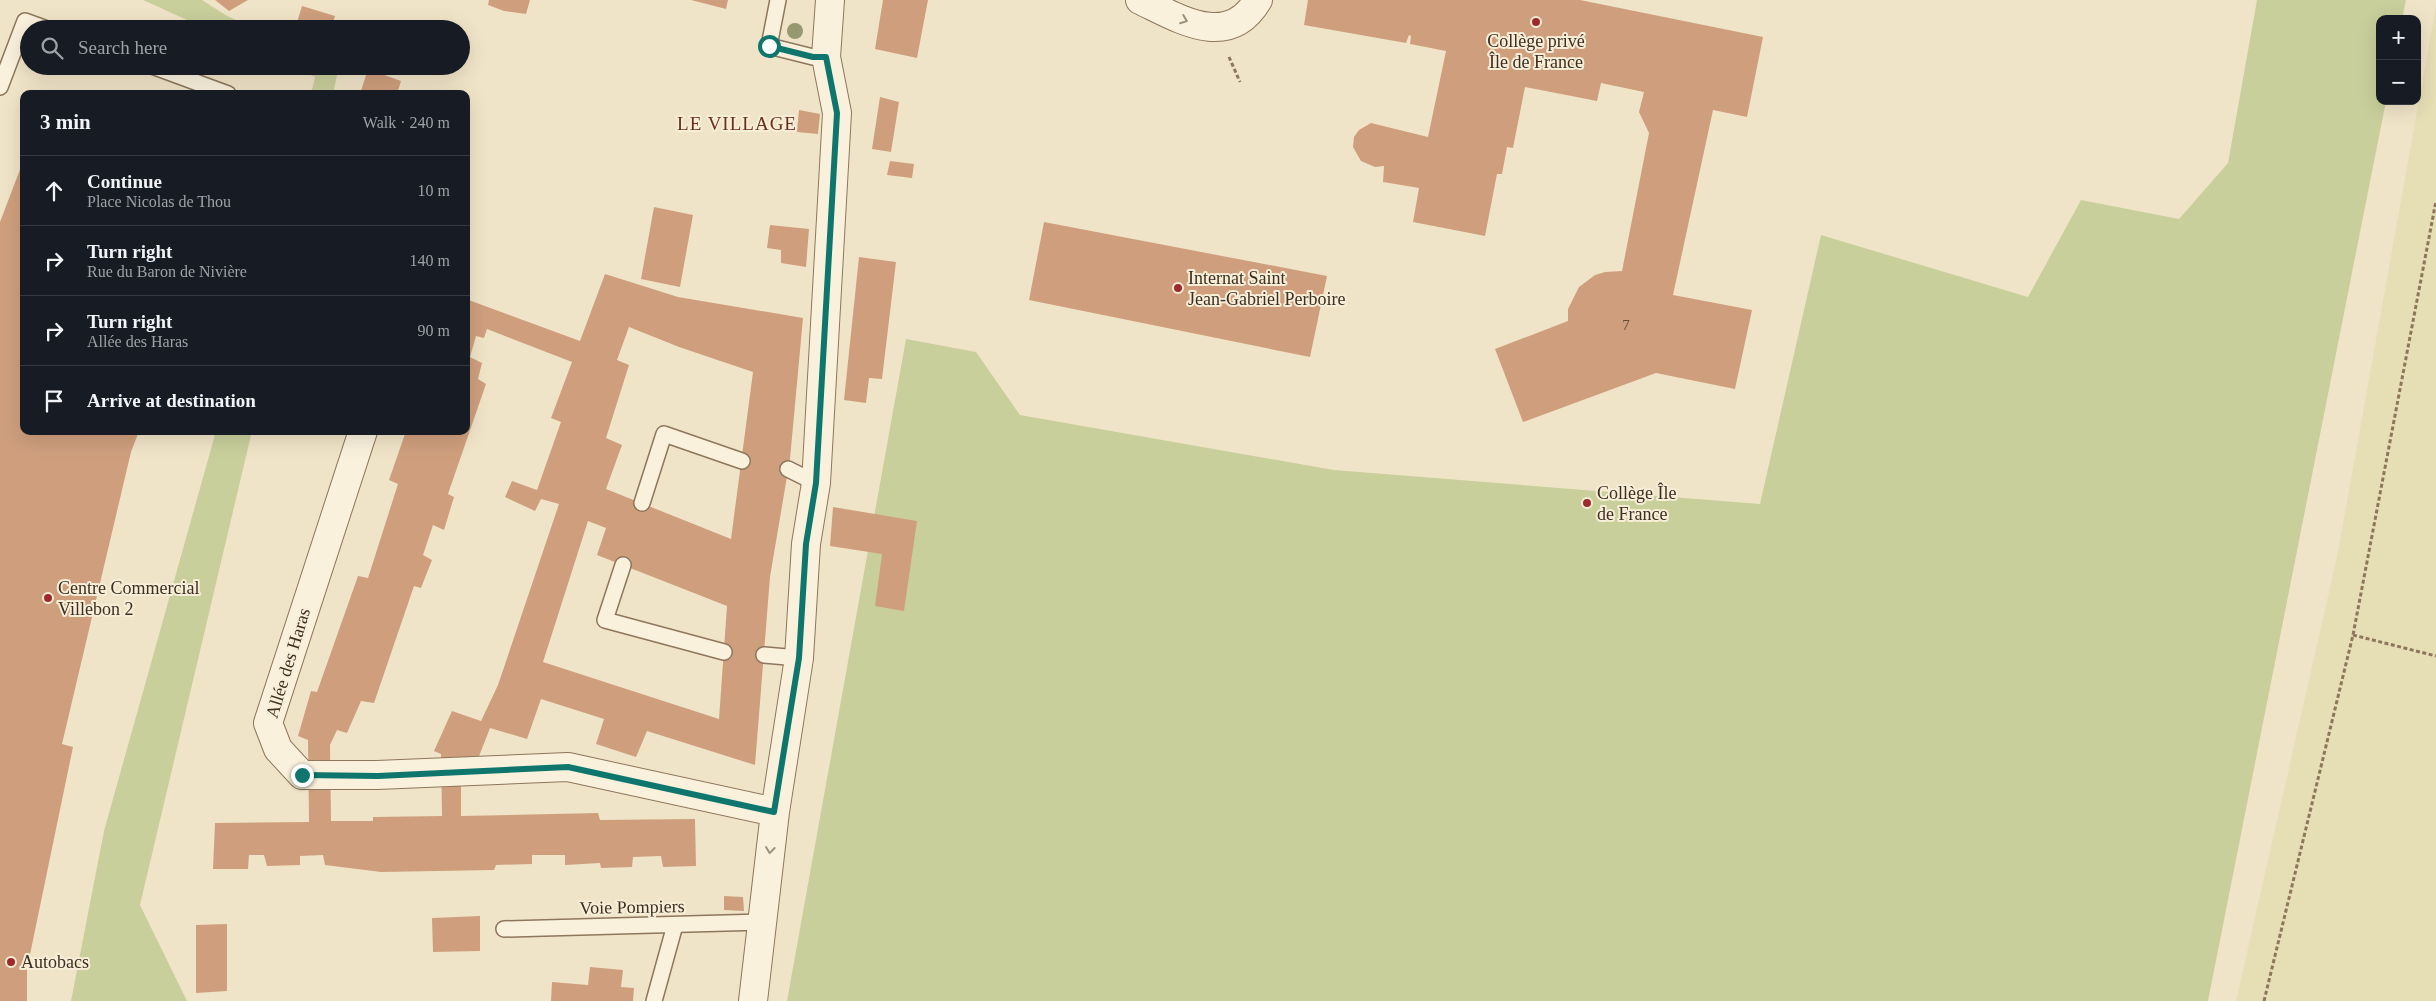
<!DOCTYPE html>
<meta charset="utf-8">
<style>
:root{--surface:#171b24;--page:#242831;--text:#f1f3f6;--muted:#9ea1a6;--line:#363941}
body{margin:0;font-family:"Times New Roman",serif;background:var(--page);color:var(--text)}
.controls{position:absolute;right:15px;top:15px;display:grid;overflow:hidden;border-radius:10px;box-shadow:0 5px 20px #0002}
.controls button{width:45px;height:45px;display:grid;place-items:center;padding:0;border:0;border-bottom:1px solid var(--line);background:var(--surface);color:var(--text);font:25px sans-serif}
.stop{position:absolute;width:15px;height:15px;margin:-11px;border:4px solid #0f766e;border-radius:50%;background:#fff}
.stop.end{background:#0f766e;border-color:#fff;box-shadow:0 1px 5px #0008}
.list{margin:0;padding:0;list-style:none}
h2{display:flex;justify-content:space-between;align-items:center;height:65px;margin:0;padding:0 20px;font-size:21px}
h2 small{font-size:16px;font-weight:400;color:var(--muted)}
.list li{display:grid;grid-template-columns:32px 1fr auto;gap:15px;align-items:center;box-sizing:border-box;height:70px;padding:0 20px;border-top:1px solid var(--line)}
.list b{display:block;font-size:19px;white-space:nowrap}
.list p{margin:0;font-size:16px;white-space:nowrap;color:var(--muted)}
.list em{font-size:16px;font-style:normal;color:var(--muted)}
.icon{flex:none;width:28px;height:28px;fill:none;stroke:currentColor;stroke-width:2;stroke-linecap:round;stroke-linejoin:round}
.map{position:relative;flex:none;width:2436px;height:1001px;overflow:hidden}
.search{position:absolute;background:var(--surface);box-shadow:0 5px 20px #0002;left:20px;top:20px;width:450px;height:55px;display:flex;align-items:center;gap:12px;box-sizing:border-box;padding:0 18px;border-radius:28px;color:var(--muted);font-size:19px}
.panel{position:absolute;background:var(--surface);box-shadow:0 5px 20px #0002;left:20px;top:90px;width:450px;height:345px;border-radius:10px}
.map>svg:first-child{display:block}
.farmland{fill:#e6deb5}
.green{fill:#c9cf9b}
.building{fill:#cf9f7d;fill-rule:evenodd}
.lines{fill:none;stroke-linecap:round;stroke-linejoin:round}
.lane-casing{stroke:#8d765c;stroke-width:18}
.street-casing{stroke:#8d765c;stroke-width:30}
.path{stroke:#8d765c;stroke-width:3;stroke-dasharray:4 2.5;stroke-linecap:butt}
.lane{stroke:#faf1dc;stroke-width:15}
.street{stroke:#faf1dc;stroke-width:28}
.tree{fill:#96986f}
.oneway{stroke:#9c907e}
.route{stroke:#0f766e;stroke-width:6}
.poi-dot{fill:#9e2a2b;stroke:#f7eed8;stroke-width:2}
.labels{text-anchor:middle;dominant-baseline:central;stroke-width:4;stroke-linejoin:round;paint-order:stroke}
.number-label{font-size:15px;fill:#624a37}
.poi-label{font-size:18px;fill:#3d2e20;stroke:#f7eed8;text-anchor:start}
.street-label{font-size:18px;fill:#3d2e20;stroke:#f7eed8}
.neighbourhood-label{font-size:19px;letter-spacing:1px;fill:#6b2e1e;stroke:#f7eed8}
</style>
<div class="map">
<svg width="2436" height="1001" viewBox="0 0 2436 1001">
<rect width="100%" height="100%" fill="#f0e4c8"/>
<path class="farmland" d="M2436,6V1001H2236L2337,557Z"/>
<path class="green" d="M143,0H202L227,16L257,29H207Z
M2257,0H2406L2402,19H2380V101H2386L2208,1001H787L906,339L976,352L1020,415L1334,470L1760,504L1821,235L2028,297L2081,200L2179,219L2228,163Z
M291,66H339L333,94H311L315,77Z
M216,431H252L140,905L187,1001H71L104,831Z"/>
<path class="building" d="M215,0H248L229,11Z
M489,0H530L526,14L504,11L488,5Z
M691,0H728L726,9Z
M883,0H928L917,58L875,49Z
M1308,0H1580L1763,37L1747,117L1713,110L1673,295L1752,310L1735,389L1656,373L1523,422L1495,349L1568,321V309L1579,287L1595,275L1605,272L1622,271L1649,133L1639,112L1644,92L1601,83L1597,101L1525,87L1513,148L1507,147L1502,174H1497L1485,236L1413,222L1419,188L1383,182L1384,166L1375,167L1361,161L1353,147L1354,137L1359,130L1371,123L1428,137L1446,51L1410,44L1411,36L1409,35L1406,43L1304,25Z
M302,6L335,16L331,29H295Z
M368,69L401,81L397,94H360Z
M880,97L899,102L891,152L872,149Z
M799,110L820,114L818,134L797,132Z
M24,159V431H139L131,452L62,744L73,747L27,969V1001H0V222Z
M890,161L914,164L912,178L887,175Z
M654,207L693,215L680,287L641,279Z
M1044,222L1327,276L1310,357L1029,300Z
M770,225L809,229L806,267L781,263V250L767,248Z
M859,257L896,262L882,379L869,378L866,403L844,400Z
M605,274L678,297L803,318L790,459L770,577L755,765L647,731L636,757L596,744L604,719L541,699L527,739L490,728L476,764L461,759V816L598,813L600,820L695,819L696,866L663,867L661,856L633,857L632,867L601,868L600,863L565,865V855H532V864L496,865L494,870L381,872L325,865L323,855L300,856V865L267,866L264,855H249L248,869H213L215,823L309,822L308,740L298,736L311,691L317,692L358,576L368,578L398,484L389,480L406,431H466V299L580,341ZM629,327L679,347L753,372L731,539L606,489L622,445L606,438L629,365L617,360ZM487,329L572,362L551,418L561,422L537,490L512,481L505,497L535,511L541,499L559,504L498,685L481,721L452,711L434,751L441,754L442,816L373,817V821H331L330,745L337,730L347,733L361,701L374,703L414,586L421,588L432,560L423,555L433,525L444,530L454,497L448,494L486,384L478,379L482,363L470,357L476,336L484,338ZM588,521L606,528L597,555L727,606L719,719L543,662Z
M833,507L917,521L904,611L875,606L882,554L830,546Z
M724,896L743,897L744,911L724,910Z
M480,916V951L433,952L432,918Z
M227,924V991L196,993V925Z
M590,967L623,970L621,987L634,988L633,1001H551L552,982L588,985Z"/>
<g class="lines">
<defs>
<path id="lane" d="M778,0L769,46L813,57H826
M152,66L228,94
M0,87L25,21L47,29
M788,469L816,483
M642,503L664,434L742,461
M623,565L605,620L724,652
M764,655L799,658
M504,929L762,922
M654,1001L675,925"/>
<path id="street" d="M1140,0C1180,19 1228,50 1258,0
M363,431L268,723L278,749L302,775H377L568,767L775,812
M753,1001L775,812L799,658L806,544L816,483L837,113L826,57L830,0"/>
</defs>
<use href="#lane" class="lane-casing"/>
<use href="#street" class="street-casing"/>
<path class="path" d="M1229,57L1240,82
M2353,635L2436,656
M2264,1001L2353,635L2436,201"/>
<use href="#lane" class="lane"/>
<use href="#street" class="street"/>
</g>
<circle class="tree" cx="795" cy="31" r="8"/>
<defs><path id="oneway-chevron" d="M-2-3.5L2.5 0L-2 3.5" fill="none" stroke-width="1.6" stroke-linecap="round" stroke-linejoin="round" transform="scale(1.25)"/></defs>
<g class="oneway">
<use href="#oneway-chevron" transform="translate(1184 20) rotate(21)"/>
<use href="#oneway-chevron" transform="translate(770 850) rotate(97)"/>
</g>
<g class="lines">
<path class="route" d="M302,775L378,776L568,767L774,812L799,658L806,544L816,483L837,113L826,57H813L769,46"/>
</g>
<g class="poi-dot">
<circle cx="1536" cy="22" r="5"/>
<circle cx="1178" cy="288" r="5"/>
<circle cx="1587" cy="503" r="5"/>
<circle cx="48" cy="598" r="5"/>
<circle cx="11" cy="962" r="5"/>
</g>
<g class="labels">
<g class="number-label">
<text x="1626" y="325">7</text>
</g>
<g class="poi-label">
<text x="1536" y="41" text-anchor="middle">Collège privé<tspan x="1536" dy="21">Île de France</tspan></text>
<text x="1188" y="278">Internat Saint<tspan x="1188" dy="21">Jean-Gabriel Perboire</tspan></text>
<text x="1597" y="493">Collège Île<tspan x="1597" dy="21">de France</tspan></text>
<text x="58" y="588">Centre Commercial<tspan x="58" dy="21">Villebon 2</tspan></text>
<text x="21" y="962">Autobacs</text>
</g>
<g class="street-label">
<text transform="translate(288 663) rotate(-73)">Allée des Haras</text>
<text transform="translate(632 907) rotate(-1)">Voie Pompiers</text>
</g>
<g class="neighbourhood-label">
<text x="737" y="123">LE VILLAGE</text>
</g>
</g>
</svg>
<div class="controls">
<button>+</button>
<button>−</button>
</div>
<div class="stop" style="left:769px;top:46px"></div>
<div class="stop end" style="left:302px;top:775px"></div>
<div class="search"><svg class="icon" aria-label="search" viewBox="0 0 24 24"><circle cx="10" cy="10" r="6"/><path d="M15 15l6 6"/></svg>Search here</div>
<section class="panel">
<h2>3 min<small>Walk · 240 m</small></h2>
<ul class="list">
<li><svg class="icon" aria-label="ahead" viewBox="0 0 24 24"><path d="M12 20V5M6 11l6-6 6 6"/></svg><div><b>Continue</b><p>Place Nicolas de Thou</p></div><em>10 m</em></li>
<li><svg class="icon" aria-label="right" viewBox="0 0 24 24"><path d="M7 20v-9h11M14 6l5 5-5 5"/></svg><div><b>Turn right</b><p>Rue du Baron de Nivière</p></div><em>140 m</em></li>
<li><svg class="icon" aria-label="right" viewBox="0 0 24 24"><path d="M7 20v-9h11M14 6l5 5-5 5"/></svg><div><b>Turn right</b><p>Allée des Haras</p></div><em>90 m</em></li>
<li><svg class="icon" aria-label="arrive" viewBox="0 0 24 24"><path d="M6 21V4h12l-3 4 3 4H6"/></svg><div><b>Arrive at destination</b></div></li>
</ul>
</section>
</div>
